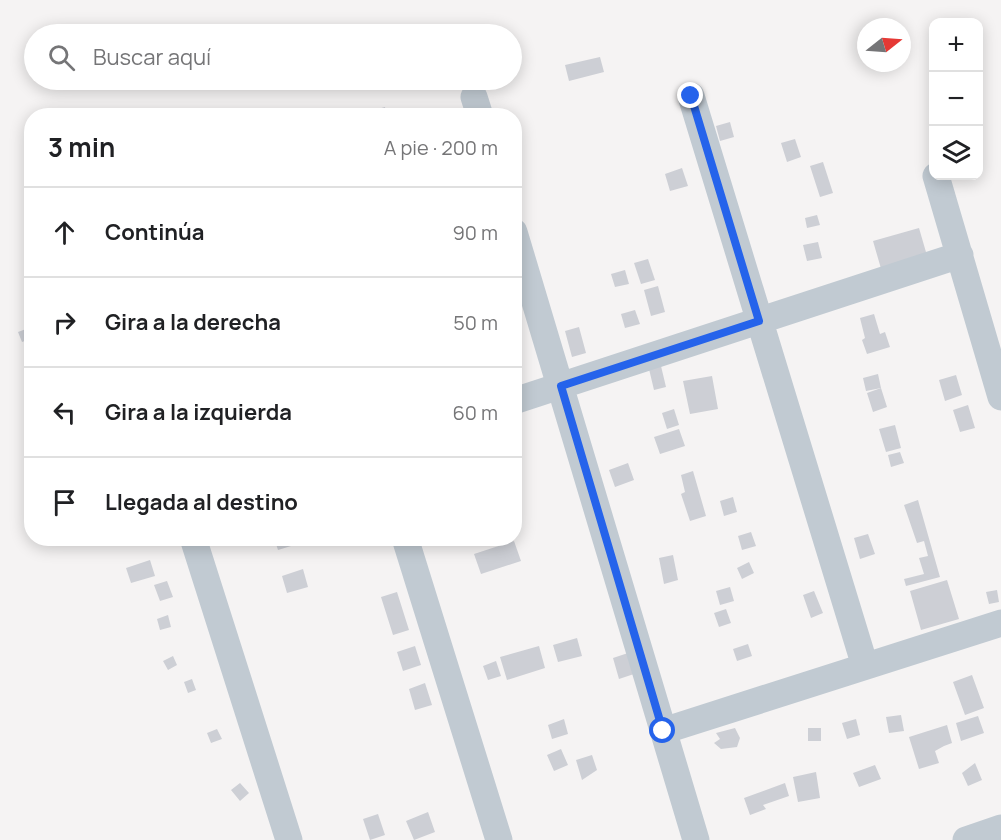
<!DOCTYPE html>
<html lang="es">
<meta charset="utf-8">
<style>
:root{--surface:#fff;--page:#f2f2f2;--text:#202124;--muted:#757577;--line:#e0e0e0}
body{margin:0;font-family:Manrope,sans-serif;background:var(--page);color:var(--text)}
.controls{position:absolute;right:18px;top:18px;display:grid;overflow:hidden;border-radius:12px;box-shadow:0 3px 15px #0003}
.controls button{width:54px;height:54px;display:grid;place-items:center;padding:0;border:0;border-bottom:2px solid var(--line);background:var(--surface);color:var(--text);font:30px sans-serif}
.compass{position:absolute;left:857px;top:18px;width:54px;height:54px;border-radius:50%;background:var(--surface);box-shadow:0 3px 15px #0003;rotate:73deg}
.stop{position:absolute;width:18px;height:18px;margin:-14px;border:4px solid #2563eb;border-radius:50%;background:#fff}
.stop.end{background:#2563eb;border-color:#fff;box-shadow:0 2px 6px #0008}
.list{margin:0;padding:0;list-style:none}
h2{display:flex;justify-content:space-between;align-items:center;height:78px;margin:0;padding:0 24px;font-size:26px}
h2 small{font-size:20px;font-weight:400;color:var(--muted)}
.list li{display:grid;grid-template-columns:39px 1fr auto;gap:18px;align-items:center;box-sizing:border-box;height:90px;padding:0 24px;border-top:2px solid var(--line)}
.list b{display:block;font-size:22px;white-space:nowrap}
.list em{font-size:20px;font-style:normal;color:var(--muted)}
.icon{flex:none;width:33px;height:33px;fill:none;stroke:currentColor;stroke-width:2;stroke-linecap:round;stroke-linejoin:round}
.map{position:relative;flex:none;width:1001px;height:840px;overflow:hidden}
.search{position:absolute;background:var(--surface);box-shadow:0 3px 15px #0003;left:24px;top:24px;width:498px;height:66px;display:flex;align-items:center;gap:15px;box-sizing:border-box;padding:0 21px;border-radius:33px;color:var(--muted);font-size:22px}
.panel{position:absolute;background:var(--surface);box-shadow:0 3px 15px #0003;left:24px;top:108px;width:498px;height:438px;border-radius:24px}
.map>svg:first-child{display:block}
.building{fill:#cdcfd5}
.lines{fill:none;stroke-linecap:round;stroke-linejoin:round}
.minor{stroke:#c1cad2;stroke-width:27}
.route{stroke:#2563eb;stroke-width:8}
</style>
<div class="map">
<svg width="1001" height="840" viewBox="0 0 1001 840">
<rect width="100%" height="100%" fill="#f5f3f3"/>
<path class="building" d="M600,57L604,72L569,81L565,65Z
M385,107L387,116H372L371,111Z
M730,122L734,137L720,141L716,126Z
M795,139L801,157L787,162L781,143Z
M823,162L833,193L820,197L810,166Z
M682,168L688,186L670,191L665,174Z
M817,215L820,225L807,228L805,218Z
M919,228L928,259L882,272L873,241Z
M818,242L822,258L807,261L803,245Z
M648,259L655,280L641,284L634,263Z
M625,270L629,284L615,287L611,274Z
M658,286L665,312L651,316L644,290Z
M635,310L640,324L625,328L621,314Z
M874,314L880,334L885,332L890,347L867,354L862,340L865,338L860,318Z
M579,327L586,353L572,357L565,331Z
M26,329L30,339L22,342L18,332Z
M661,366L666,387L654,390L649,369Z
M878,374L881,388L887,407L873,412L867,393L881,388L866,391L863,378Z
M956,375L962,395L945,401L939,380Z
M712,376L718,409L690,414L683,381Z
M968,405L975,428L960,432L953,410Z
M674,409L679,425L667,429L662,413Z
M895,425L901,448L886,452L879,429Z
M679,429L685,446L660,454L654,437Z
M900,452L904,463L891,467L888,455Z
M628,463L634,480L615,487L609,470Z
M693,471L706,516L690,521L681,494L685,492L681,475Z
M733,497L737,512L724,516L720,501Z
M918,500L940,577L906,586L904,579L924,574L919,558L928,556L924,541L917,543L904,505Z
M751,532L756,546L742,550L738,536Z
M868,534L875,554L860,559L854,538Z
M274,538H289L291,546L278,550Z
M514,541L521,561L481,574L474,554Z
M673,555L678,580L664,584L659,558Z
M150,560L155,576L131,583L126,568Z
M749,562L754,573L742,579L737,568Z
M303,569L308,587L287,593L282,576Z
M947,580L959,619L921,630L910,591Z
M167,581L173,597L160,601L154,585Z
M730,587L734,601L720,605L716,591Z
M997,590L999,602L989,604L986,592Z
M814,591L823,613L811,618L803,595Z
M397,592L409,630L393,635L381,597Z
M726,609L731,623L719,627L714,613Z
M168,615L171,627L160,630L157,619Z
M577,638L582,656L558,662L553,645Z
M748,644L752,656L737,661L733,649Z
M415,646L421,665L403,671L397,652Z
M539,646L545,668L507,680L500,657Z
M631,652L637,673L619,679L613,658Z
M173,656L177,665L168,670L163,661Z
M496,661L501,676L488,680L483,666Z
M972,675L984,708L965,715L953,682Z
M192,679L196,690L188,693L184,682Z
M425,683L432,705L415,710L409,689Z
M901,715L904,731L889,733L886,717Z
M978,716L984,733L961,741L956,723Z
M564,719L568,734L552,739L548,725Z
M856,719L860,735L847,739L842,723Z
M947,725L952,743L944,746L935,751L939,763L919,769L909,737Z
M735,728L740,738L737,747L721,749L714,743L720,739L716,733Z
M808,728H821V741H808Z
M217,729L222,739L211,743L207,733Z
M561,749L568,765L554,771L547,755Z
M592,755L597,770L582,780L576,760Z
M975,763L982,780L968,786L962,773Z
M875,765L881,779L859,787L853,773Z
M816,772L820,798L798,802L793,777Z
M240,783L249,793L240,801L231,790Z
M785,783L789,796L763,805L766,809L750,815L744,798Z
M428,812L435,832L414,840L406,821Z
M378,814L385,835L370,840L363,819Z"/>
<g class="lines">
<path class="minor" d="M691,96L865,666
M474,97L480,116
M936,176L1001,397
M514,232L696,840
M514,401L960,255
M193,538L289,840
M405,538L499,840
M663,731L1001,623
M966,840L1001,828"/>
</g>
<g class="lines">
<path class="route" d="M663,731L561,386L759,321L691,96"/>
</g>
</svg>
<div class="controls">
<button>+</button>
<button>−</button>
<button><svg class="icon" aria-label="layers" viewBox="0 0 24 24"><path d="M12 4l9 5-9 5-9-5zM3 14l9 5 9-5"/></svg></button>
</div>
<svg class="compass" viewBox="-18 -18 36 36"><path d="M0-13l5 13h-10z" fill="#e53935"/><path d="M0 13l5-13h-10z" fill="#757577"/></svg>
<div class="stop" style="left:663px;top:731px"></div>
<div class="stop end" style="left:691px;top:96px"></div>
<div class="search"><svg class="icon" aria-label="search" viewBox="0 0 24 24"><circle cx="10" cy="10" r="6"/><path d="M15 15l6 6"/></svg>Buscar aquí</div>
<section class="panel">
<h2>3 min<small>A pie · 200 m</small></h2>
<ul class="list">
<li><svg class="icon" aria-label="ahead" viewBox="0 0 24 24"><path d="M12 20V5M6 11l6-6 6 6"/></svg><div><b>Continúa</b></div><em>90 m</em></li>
<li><svg class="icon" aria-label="right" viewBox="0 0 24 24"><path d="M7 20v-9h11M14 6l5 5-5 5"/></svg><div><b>Gira a la derecha</b></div><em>50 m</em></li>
<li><svg class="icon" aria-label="left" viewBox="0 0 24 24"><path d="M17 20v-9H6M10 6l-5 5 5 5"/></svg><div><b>Gira a la izquierda</b></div><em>60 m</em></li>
<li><svg class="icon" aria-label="arrive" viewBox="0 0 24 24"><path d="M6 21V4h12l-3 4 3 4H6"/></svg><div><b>Llegada al destino</b></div></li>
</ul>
</section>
</div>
